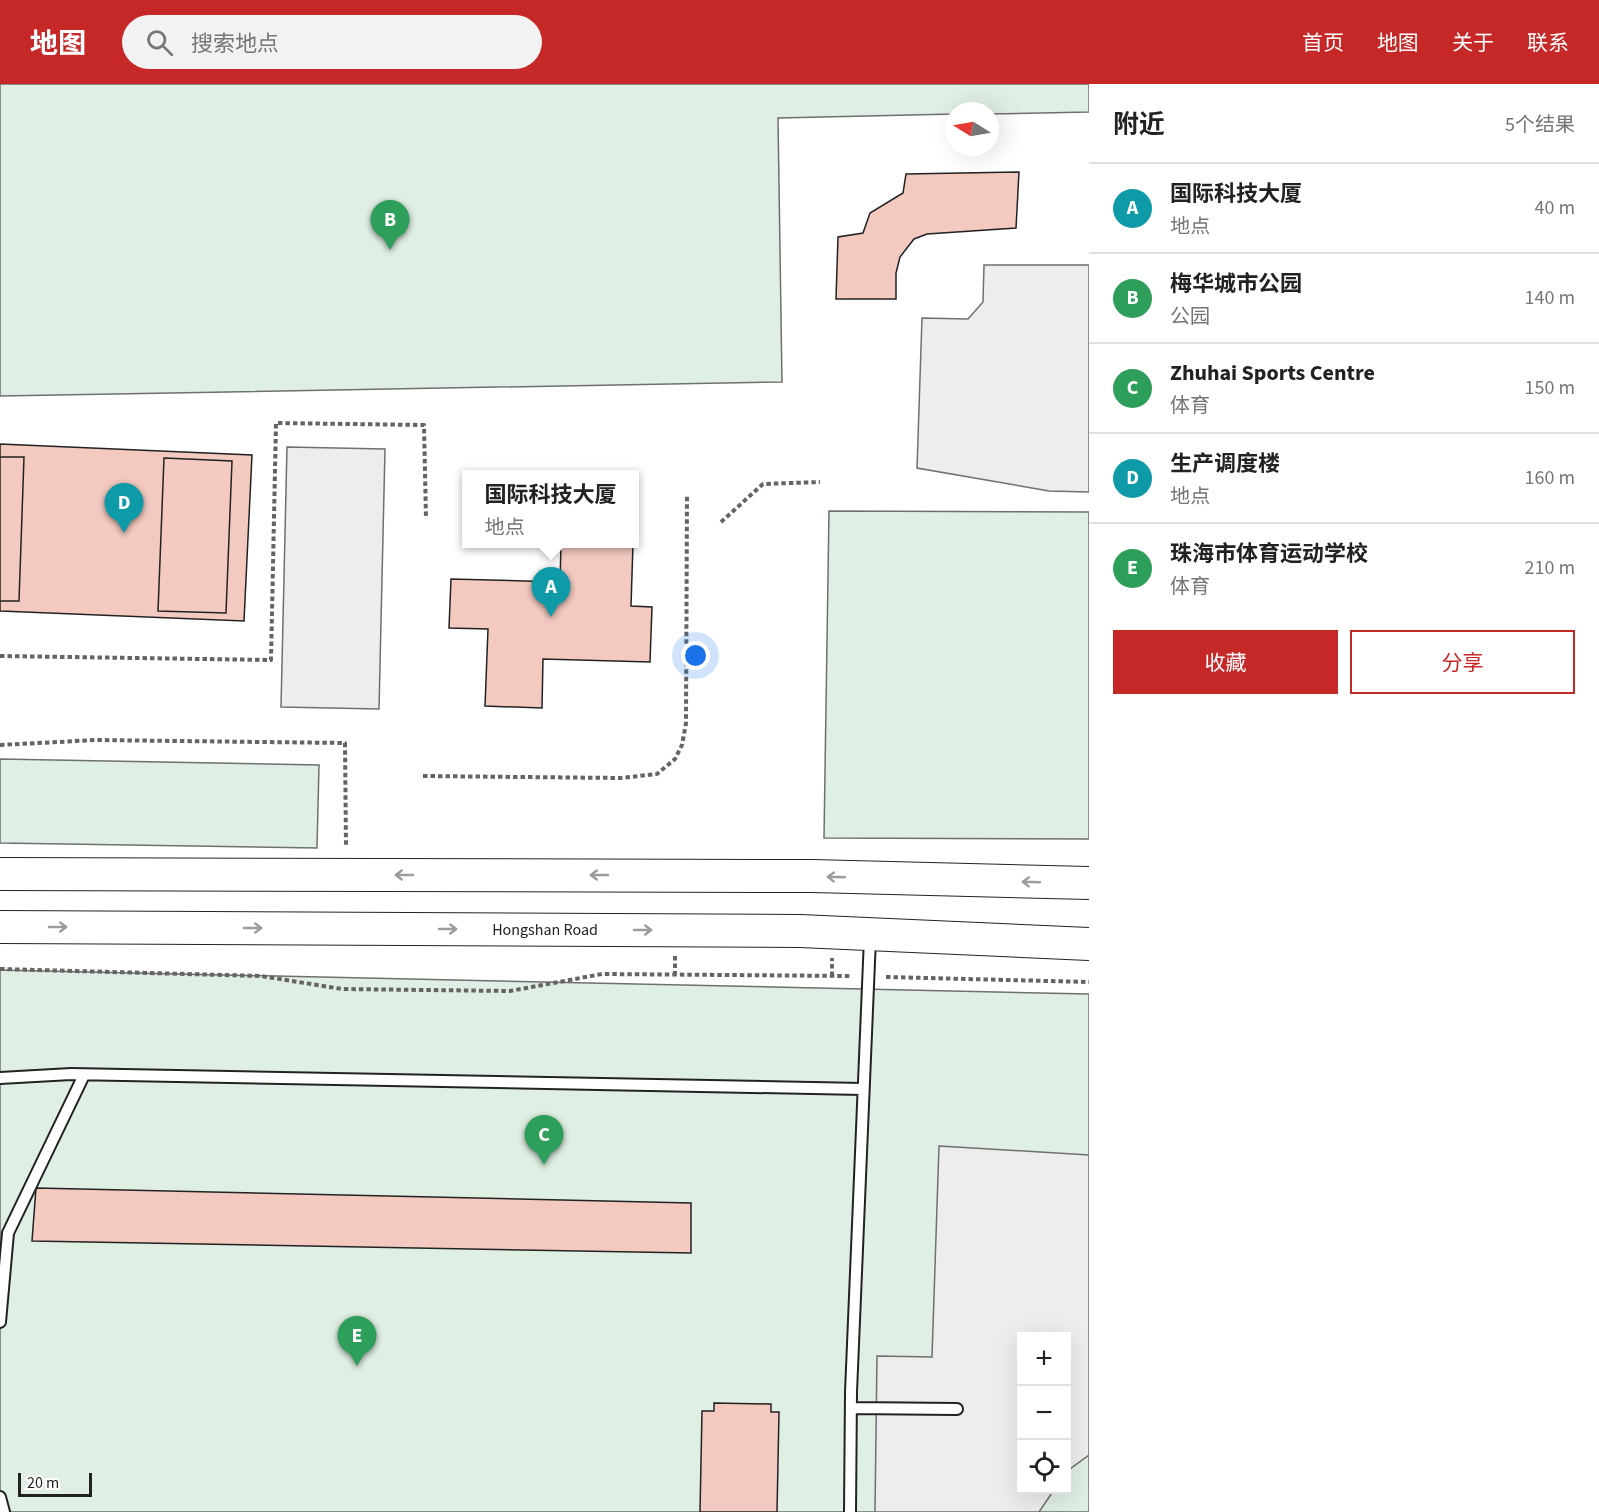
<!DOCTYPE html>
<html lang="zh">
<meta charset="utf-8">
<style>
:root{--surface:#fff;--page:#f2f2f2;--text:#222;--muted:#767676;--line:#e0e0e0;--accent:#c62828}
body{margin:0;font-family:"Source Sans 3","Noto Sans SC",sans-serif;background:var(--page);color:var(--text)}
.controls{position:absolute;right:18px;bottom:18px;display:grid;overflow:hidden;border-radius:0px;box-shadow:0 6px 24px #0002}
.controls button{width:54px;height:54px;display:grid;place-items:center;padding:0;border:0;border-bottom:2px solid var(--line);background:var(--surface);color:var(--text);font:30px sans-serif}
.compass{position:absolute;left:945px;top:18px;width:54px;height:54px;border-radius:50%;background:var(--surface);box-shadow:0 6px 24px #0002;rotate:281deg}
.scale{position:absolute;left:18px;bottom:15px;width:74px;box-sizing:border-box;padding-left:6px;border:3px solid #222;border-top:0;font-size:16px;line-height:21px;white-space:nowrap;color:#222;-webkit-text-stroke:4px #fff;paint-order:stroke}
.you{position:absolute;left:696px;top:572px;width:21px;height:21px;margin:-15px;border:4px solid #fff;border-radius:50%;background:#1a73e8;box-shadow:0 0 0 9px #1a73e833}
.badge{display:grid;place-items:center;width:39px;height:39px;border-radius:50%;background:var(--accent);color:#fff;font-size:20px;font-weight:700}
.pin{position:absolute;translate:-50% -50px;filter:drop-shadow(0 2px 3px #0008)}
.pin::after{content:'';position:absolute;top:32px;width:21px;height:18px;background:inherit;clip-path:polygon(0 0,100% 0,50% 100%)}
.popup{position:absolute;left:462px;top:386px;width:177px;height:78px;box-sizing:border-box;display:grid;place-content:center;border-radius:0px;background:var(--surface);filter:drop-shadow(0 2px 4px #0005);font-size:20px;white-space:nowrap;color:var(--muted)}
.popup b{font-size:22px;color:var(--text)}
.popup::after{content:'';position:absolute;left:50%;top:100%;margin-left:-12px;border:12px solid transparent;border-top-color:var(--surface)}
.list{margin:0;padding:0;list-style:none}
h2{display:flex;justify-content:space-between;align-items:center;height:78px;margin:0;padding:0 24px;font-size:26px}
h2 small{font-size:20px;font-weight:400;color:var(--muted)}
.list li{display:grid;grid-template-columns:39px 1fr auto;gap:18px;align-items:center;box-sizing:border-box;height:90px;padding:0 24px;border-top:2px solid var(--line)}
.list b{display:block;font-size:22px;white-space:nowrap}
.list p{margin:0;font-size:20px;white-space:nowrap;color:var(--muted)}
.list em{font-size:20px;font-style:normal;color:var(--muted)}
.actions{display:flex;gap:12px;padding:18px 24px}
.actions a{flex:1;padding:14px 0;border:2px solid var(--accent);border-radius:0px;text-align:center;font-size:21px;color:var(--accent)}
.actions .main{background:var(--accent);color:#fff}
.icon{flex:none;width:33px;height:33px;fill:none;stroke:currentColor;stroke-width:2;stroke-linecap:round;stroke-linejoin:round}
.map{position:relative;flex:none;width:1089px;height:1428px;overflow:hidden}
header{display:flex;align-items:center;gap:36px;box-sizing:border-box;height:84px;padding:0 30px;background:var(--accent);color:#fff}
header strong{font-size:28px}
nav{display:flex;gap:33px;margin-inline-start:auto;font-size:21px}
.search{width:420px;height:54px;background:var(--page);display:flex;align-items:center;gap:15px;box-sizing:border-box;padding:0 21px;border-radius:33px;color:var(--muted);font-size:22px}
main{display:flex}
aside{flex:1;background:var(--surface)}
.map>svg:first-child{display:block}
.green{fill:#e0efe3;stroke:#6f6f6f;stroke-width:1.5;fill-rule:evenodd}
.parking{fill:#ededed;stroke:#6f6f6f;stroke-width:1.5}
.building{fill:#f3c9c0;stroke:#222;stroke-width:1.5}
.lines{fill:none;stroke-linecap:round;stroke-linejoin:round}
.service-casing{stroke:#222;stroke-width:14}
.secondary-casing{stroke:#222;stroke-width:34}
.path{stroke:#646464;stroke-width:4;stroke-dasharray:4.5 3;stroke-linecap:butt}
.service{stroke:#fff;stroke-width:10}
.secondary{stroke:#fff;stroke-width:32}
.oneway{stroke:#9c9c9c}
.labels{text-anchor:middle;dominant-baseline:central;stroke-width:4.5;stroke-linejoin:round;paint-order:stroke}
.street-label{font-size:16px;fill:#222;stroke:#fff}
</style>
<header>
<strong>地图</strong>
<div class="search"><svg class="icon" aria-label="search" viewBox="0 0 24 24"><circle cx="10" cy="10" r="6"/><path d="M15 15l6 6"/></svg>搜索地点</div>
<nav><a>首页</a><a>地图</a><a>关于</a><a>联系</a></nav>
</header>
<main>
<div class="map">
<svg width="1089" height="1428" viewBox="0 0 1089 1428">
<rect width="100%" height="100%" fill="#fff"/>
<path class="green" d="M0,0H1089V28L990,30V27H954V30L778,34L782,298L0,312Z
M829,427L1089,428V755L824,754Z
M0,675L319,681L317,764L0,759Z
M0,886L1089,910V1428H0ZM1022,1252H1066V1406H1022Z"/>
<path class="parking" d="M984,181H1089V408L1049,407L917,384L922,234L968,235L983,218Z
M287,363L385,365L379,625L281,623Z
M939,1062L1089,1071V1371L1067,1387L1066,1252H1022V1406H1054L1039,1428H875L877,1272L932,1273Z"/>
<path class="building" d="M1019,88L1016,144L927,150L914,155L900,173L896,189V215H836L838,153L863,149L870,129L903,109L906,90Z
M0,360L252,371L244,537L0,527Z
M0,373H24L19,517H0Z
M164,374L232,377L226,529L158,527Z
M561,460H633L631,522L652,523L650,578L543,575L542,624L485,622L488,545L449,544L451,495L560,498Z
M36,1104L691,1119V1169L32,1157Z
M714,1319L771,1320V1328H779L777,1428H700L702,1327H714Z"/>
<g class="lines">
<defs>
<path id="service" d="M0,994L71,990L863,1005
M0,1238L8,1149L84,991
M851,1324L957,1325
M0,1413L4,1428
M850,1428L851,1308L870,854"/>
<path id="secondary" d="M0,790L812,792L1089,799
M0,843L800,847L1089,860"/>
</defs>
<use href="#service" class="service-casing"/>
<use href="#secondary" class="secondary-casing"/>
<path class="path" d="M721,438L763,400L820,398
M0,572L271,576L276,339L424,341L426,435
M0,661L96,656L345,659L346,763
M423,692L621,694L657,690L675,675L682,661L686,639L687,411
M675,872V890
M0,885L261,892L342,905L510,907L602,890L851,892
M832,892V874
M886,893L1089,898"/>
<use href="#service" class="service"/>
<use href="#secondary" class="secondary"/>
</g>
<defs><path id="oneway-shaft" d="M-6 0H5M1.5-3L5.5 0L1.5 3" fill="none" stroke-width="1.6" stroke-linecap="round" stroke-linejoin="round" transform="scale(1.5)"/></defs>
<g class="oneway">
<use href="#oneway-shaft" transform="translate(404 791) rotate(-180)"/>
<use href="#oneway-shaft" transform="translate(599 791) rotate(-180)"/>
<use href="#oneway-shaft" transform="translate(836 793) rotate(-178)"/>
<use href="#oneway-shaft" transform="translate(1031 798) rotate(-178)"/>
<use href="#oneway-shaft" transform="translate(58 843)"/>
<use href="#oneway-shaft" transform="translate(253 844)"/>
<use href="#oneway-shaft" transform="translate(448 845)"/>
<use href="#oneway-shaft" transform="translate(643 846)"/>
</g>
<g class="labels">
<g class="street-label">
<text x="545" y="846">Hongshan Road</text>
</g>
</g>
</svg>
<div class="controls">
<button>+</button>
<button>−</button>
<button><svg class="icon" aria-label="locate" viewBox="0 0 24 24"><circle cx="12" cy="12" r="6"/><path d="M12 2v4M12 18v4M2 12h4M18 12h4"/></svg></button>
</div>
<svg class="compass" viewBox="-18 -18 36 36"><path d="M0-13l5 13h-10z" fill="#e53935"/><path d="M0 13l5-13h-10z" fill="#767676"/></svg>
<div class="scale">20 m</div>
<div class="you"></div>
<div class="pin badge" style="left:551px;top:533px;background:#0f9aa8">A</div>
<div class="popup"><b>国际科技大厦</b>地点</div>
<div class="pin badge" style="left:390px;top:166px;background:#2e9e5b">B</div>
<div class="pin badge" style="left:544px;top:1081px;background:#2e9e5b">C</div>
<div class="pin badge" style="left:124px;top:449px;background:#0f9aa8">D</div>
<div class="pin badge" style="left:357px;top:1282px;background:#2e9e5b">E</div>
</div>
<aside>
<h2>附近<small>5个结果</small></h2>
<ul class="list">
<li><span class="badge" style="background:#0f9aa8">A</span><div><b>国际科技大厦</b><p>地点</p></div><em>40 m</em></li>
<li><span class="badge" style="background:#2e9e5b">B</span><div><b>梅华城市公园</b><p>公园</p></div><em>140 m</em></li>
<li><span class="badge" style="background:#2e9e5b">C</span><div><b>Zhuhai Sports Centre</b><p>体育</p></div><em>150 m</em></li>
<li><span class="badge" style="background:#0f9aa8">D</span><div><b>生产调度楼</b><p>地点</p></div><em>160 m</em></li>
<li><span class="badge" style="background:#2e9e5b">E</span><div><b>珠海市体育运动学校</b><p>体育</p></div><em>210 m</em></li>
</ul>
<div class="actions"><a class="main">收藏</a><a>分享</a></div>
</aside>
</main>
